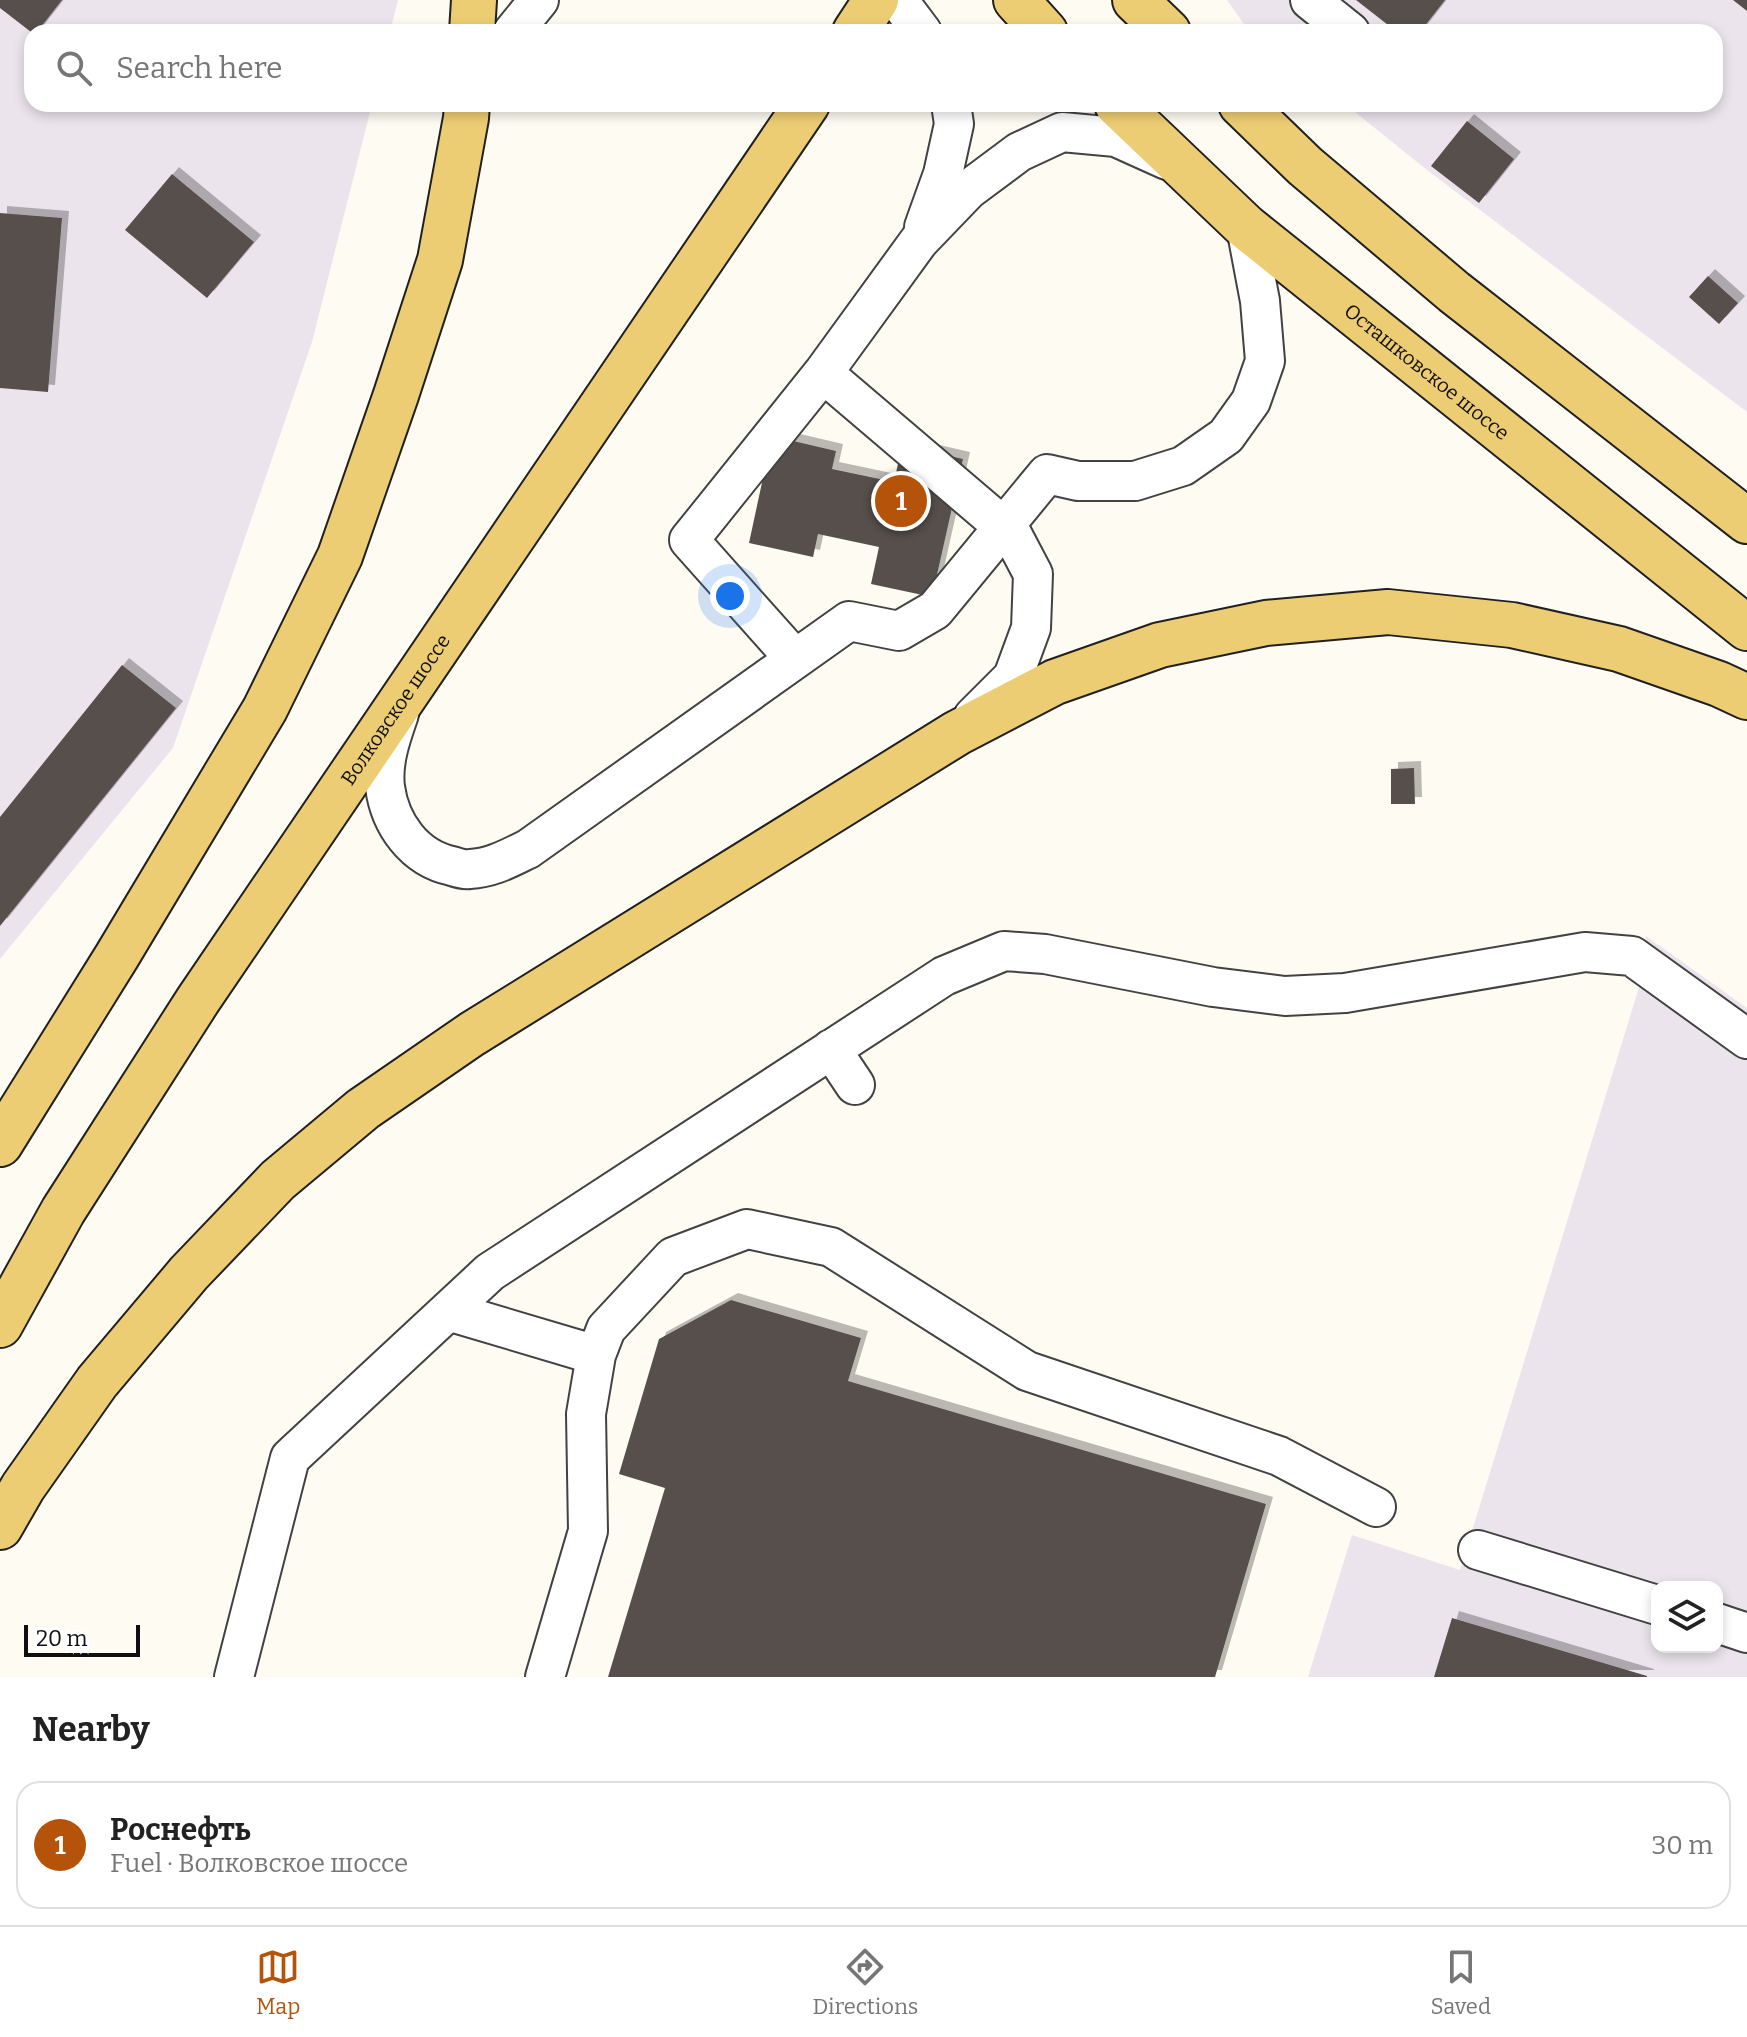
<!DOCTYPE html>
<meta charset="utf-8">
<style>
:root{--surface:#fff;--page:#f2f2f2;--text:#222;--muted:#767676;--line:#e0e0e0;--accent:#b45309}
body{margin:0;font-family:Bitter,serif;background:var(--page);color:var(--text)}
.controls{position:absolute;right:24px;bottom:24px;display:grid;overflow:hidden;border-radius:16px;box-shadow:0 4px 12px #0003}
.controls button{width:72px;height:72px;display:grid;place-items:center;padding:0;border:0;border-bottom:2px solid var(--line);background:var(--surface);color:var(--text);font:40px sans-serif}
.scale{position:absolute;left:24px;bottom:20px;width:116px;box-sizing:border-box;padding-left:8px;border:4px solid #0f0f0f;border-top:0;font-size:22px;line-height:28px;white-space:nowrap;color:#0f0f0f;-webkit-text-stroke:6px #fff;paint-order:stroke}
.you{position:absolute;left:730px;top:596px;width:28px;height:28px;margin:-20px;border:6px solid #fff;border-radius:50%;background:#1a73e8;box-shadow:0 0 0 12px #1a73e833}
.badge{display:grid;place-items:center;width:52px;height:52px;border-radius:50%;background:var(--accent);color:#fff;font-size:26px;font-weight:700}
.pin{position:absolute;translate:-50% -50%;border:4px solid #fff;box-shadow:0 2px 8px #0006}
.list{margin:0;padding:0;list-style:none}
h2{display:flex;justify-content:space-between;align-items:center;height:104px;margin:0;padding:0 32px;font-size:34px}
h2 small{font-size:26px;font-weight:400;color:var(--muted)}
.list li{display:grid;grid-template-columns:52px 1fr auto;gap:24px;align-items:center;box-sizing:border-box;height:128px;margin:0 16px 16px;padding:0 16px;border:2px solid var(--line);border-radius:24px}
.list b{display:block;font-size:30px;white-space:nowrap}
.list p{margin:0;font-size:26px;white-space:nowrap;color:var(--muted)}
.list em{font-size:26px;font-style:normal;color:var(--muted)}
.icon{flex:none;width:44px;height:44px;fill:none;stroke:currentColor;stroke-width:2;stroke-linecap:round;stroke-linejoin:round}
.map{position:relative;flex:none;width:1747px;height:1677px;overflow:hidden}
.search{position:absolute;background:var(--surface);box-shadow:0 4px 12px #0003;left:24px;right:24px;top:24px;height:88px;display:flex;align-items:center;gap:20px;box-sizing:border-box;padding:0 28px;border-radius:24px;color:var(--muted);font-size:30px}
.sheet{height:248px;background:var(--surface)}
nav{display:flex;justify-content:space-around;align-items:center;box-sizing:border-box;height:112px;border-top:2px solid var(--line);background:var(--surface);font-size:22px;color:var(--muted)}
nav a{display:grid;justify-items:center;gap:4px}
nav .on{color:var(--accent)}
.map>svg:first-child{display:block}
.industrial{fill:#ece4ed;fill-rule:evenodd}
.building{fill:#57504c;filter:url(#shadow)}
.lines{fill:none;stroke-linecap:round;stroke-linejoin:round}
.minor-casing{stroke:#424242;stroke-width:42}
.major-casing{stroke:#202020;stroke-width:48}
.minor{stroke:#fff;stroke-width:38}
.major{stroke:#edcd73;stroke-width:44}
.labels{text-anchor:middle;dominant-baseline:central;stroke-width:8;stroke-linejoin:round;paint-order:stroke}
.street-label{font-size:20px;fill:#0f0f0f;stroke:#fff}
</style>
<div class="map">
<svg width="1747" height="1677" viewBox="0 0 1747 1677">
<defs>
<filter id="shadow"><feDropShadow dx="7" dy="-7" stdDeviation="0" flood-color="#0004"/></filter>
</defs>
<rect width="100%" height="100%" fill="#fefbf2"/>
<path class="industrial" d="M0,0H398L390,32H32V104H372L312,342L173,748L0,959Z
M1227,0H1747V412L1427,170L1345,104H1715V32H1254L1244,24Z
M1646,936L1747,1008V1677H1308L1352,1535L1460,1570L1640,984ZM1657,1587H1717V1647H1657Z"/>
<path class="building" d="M0,0H62L37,32H31L0,8Z
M1356,0H1445L1420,32H1397Z
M1733,0H1747V11Z
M1467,121L1514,159L1479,203L1431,166Z
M172,174L254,242L207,298L125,230Z
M0,213L62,218L48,392L0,388Z
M1708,276L1738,303L1719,324L1689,297Z
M772,436L836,451L832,469L894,482L902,445L963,459L932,597L871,584L879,547L818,534L813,557L749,543Z
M122,665L176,708L0,926V817Z
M1414,768L1415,804H1391V769Z
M731,1300L861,1338L848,1381L1266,1504L1215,1677H608L665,1488L619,1474L659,1339Z
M1452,1618L1647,1676V1677H1434Z"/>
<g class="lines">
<defs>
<path id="minor" d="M898,0L922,32
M1310,0L1350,32
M513,32L539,0
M924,227L943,174L954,124L951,104
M823,373L1012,534L1033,574L1031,628L1013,677L973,717
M795,659L689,540L823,373L919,241L968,190L1019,152L1062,132L1116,137L1167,160
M399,714C391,737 382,762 385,787C390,824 414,858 452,866C458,868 464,870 470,869C492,868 509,858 528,849L849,621L899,631L935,610L1047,474L1078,481H1135L1183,466L1226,436L1251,401L1265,361L1260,301L1246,227
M831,1049L855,1085
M448,1311L596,1355
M1478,1550L1657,1605
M1717,1623L1747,1633
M234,1677L290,1458L490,1272L944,976L1004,951L1045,954L1213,987L1285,996L1345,993L1585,952L1632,956L1747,1039
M545,1677L588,1531L586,1414L596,1355L606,1329L673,1257L747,1229L831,1247L1027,1371L1279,1456L1376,1507"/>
<g id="major">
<path d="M1016,0L1045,32"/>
<path d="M1135,0L1168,32"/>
<path d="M472,32L474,0"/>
<path d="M855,32L876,0"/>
<path id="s1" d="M1117,104L1246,227L1747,628"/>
<path d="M1241,104L1305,166L1454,292L1747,521"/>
<path d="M0,1144L117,956L265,709L340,556L396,395L440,260L466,118L467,104"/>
<path id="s2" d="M0,1325L63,1211L198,1000L807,104"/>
<path d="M0,1527L23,1487L97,1382L189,1273L278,1180L363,1109L472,1034L957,733L1055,682L1160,645L1266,623L1388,612L1512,625L1619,649L1719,684L1747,697"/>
</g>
</defs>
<use href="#minor" class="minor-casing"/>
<use href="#major" class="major-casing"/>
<use href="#minor" class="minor"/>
<use href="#major" class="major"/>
</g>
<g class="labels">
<g class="street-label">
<text stroke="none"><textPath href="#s1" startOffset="410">Осташковское шоссе</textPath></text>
<text stroke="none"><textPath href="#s2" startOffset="732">Волковское шоссе</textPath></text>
</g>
</g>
</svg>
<div class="controls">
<button><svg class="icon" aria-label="layers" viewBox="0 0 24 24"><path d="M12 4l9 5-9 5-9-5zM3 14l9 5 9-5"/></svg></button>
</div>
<div class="scale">20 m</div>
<div class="you"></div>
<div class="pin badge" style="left:901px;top:501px">1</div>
<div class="search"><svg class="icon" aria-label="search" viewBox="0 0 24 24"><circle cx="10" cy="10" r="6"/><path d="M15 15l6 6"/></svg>Search here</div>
</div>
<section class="sheet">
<h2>Nearby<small></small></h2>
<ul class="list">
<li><span class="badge">1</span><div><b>Роснефть</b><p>Fuel · Волковское шоссе</p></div><em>30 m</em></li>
</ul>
</section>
<nav>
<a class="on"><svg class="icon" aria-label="map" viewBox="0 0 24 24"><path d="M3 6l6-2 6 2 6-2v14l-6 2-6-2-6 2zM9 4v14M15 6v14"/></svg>Map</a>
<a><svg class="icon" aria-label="directions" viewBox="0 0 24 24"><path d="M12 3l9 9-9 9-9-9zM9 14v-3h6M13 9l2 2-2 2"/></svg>Directions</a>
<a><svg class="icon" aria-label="saved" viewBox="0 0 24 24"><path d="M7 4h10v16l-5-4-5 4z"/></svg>Saved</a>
</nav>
